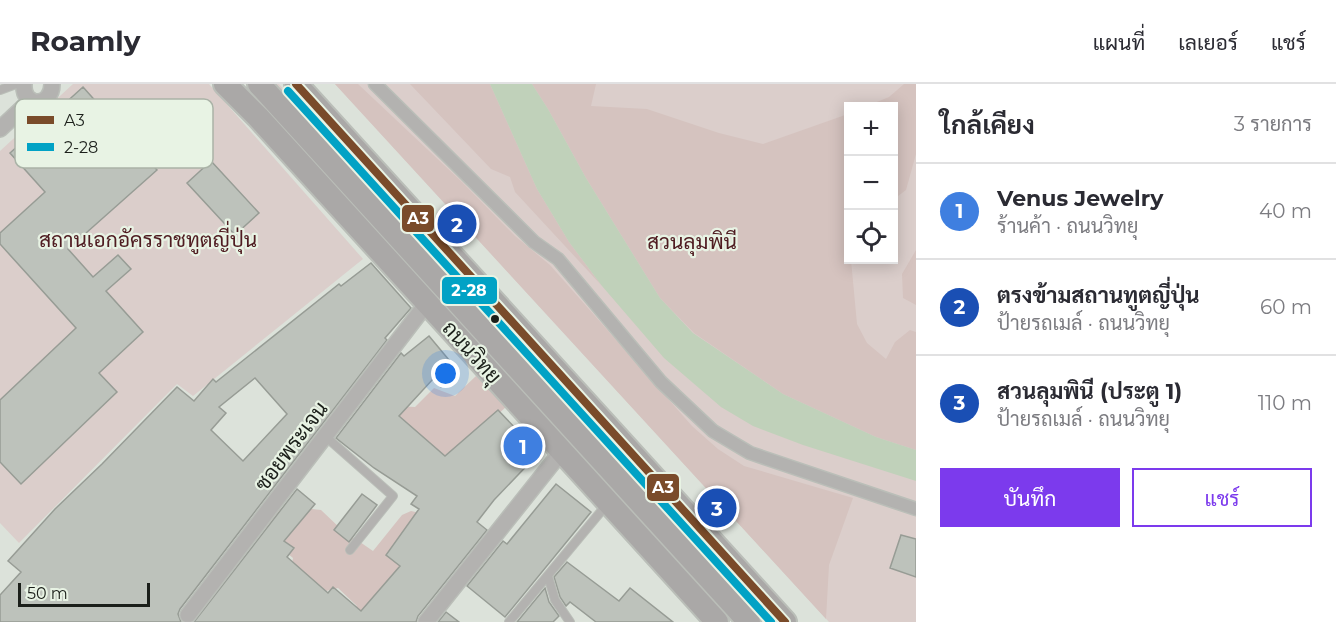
<!DOCTYPE html>
<html lang="th">
<meta charset="utf-8">
<style>
:root{--surface:#fff;--page:#f7f7f7;--text:#2b2b33;--muted:#7c7c81;--line:#e1e1e2;--accent:#7c3aed}
body{margin:0;font-family:Montserrat,Sarabun,sans-serif;background:var(--page);color:var(--text)}
.controls{position:absolute;right:18px;top:18px;display:grid;overflow:hidden;border-radius:0px;box-shadow:0 3px 15px #0003}
.controls button{width:54px;height:54px;display:grid;place-items:center;padding:0;border:0;border-bottom:2px solid var(--line);background:var(--surface);color:var(--text);font:30px sans-serif}
.scale{position:absolute;left:18px;bottom:15px;width:132px;box-sizing:border-box;padding-left:6px;border:3px solid #1b1f1a;border-top:0;font-size:16px;line-height:21px;white-space:nowrap;color:#1b1f1a;-webkit-text-stroke:4px #e8f3e4;paint-order:stroke}
.you{position:absolute;left:446px;top:290px;width:21px;height:21px;margin:-15px;border:4px solid #fff;border-radius:50%;background:#1a73e8;box-shadow:0 0 0 9px #1a73e833}
.badge{display:grid;place-items:center;width:39px;height:39px;border-radius:50%;background:var(--accent);color:#fff;font-size:20px;font-weight:700}
.pin{position:absolute;translate:-50% -50%;border:3px solid #fff;box-shadow:0 2px 6px #0006}
.list{margin:0;padding:0;list-style:none}
h2{display:flex;justify-content:space-between;align-items:center;height:78px;margin:0;padding:0 24px;font-size:26px}
h2 small{font-size:20px;font-weight:400;color:var(--muted)}
.list li{display:grid;grid-template-columns:39px 1fr auto;gap:18px;align-items:center;box-sizing:border-box;height:96px;padding:0 24px;border-top:2px solid var(--line)}
.list b{display:block;font-size:22px;white-space:nowrap}
.list p{margin:0;font-size:20px;white-space:nowrap;color:var(--muted)}
.list em{font-size:20px;font-style:normal;color:var(--muted)}
.actions{display:flex;gap:12px;padding:18px 24px}
.actions a{flex:1;padding:14px 0;border:2px solid var(--accent);border-radius:0px;text-align:center;font-size:21px;color:var(--accent)}
.actions .main{background:var(--accent);color:#fff}
.icon{flex:none;width:33px;height:33px;fill:none;stroke:currentColor;stroke-width:2;stroke-linecap:round;stroke-linejoin:round}
.map{position:relative;flex:none;width:916px;height:538px;overflow:hidden}
header{display:flex;align-items:center;gap:36px;box-sizing:border-box;height:84px;padding:0 30px;background:var(--surface);border-bottom:2px solid var(--line)}
header strong{font-size:28px}
nav{display:flex;gap:33px;margin-inline-start:auto;font-size:21px}
main{display:flex}
aside{flex:1;background:var(--surface)}
.map>svg:first-child{display:block}
.green{fill:#dbcecb;fill-rule:evenodd}
.forest{fill:#d5c3bf}
.water{fill:#c0d1ba}
.building{fill:#bdc2bb;stroke:#979c95;stroke-width:1.5;fill-rule:evenodd}
.lines{fill:none;stroke-linecap:round;stroke-linejoin:round}
.service-casing{stroke:#babeb8;stroke-width:10}
.pedestrian-casing{stroke:#babeb8;stroke-width:15}
.minor-casing{stroke:#babeb8;stroke-width:18}
.secondary-casing{stroke:#babeb8;stroke-width:26}
.service{stroke:#b3b2b0;stroke-width:8}
.pedestrian{stroke:#b3b2b0;stroke-width:12}
.minor{stroke:#b3b2b0;stroke-width:15}
.secondary{stroke:#aaa8a7;stroke-width:22}
.bus-1-casing{stroke:#e8f3e4;stroke-width:12}
.bus-2-casing{stroke:#e8f3e4;stroke-width:12}
.bus-1{stroke:#7a4b2a;stroke-width:8}
.bus-2{stroke:#01a2c5;stroke-width:8}
.bus-dot{fill:#1b1f1a;stroke:#e8f3e4;stroke-width:2}
.labels{text-anchor:middle;dominant-baseline:central;stroke-width:4.5;stroke-linejoin:round;paint-order:stroke}
.park-label{font-size:21px;fill:#4f1c21;stroke:#e8f3e4}
.street-label{font-size:21px;fill:#1b1f1a;stroke:#e8f3e4}
.key{fill:#e8f3e4;stroke:#aab3a7;stroke-width:1.5}
.key-label{font-size:16px;fill:#1b1f1a}
.line-badge{stroke:#e8f3e4;stroke-width:2}
.badge-label{font-size:16px;text-anchor:middle;font-weight:bold;fill:#fff}
</style>
<header>
<strong>Roamly</strong>
<nav><a>แผนที่</a><a>เลเยอร์</a><a>แชร์</a></nav>
</header>
<main>
<div class="map">
<svg width="916" height="538" viewBox="0 0 916 538">
<rect width="100%" height="100%" fill="#dce2da"/>
<path class="green" d="M73,0H209L363,175L193,312L177,300L19,459L0,439V67Z
M267,0H279L304,28L306,30L303,34Z
M335,0H916V538H829ZM848,22H894V176H848Z
M328,58L334,59L617,370L677,433L672,441L658,431L648,409L606,367L327,62Z
M727,490L771,538H759L722,496L723,491Z"/>
<path class="forest" d="M335,0H358L462,98L515,152L550,181L692,342L718,365L744,382L853,414L829,481L826,535Z
M410,0H490L537,105L569,158L602,202L515,108L510,93L491,85Z
M532,0H596L591,22L647,25L719,49L763,60L848,30V176H851L857,240L867,259L886,275L895,258L910,246L916,248V366L876,353L783,310L694,249L660,214L586,94L548,25Z
M904,0H916V70L906,106L894,115V22H867L889,13Z
M916,166V221L903,214L902,190Z
M476,292L507,322L454,371L433,381L383,327L396,322L415,323L434,304L455,312Z
M294,423L321,426L341,445L373,467L402,431L411,427L420,429L423,488L346,538L357,522L338,504L322,508L291,486L293,474L271,456L263,439L274,426Z"/>
<path class="water" d="M490,0H532L548,25L586,94L660,214L693,249L783,310L876,353L916,366V397L803,361L753,342L721,323L664,274L602,202L569,158L537,105Z"/>
<path class="building" d="M83,3L157,86L68,165L93,193L118,171L131,185L106,207L143,248L99,289L117,308L21,400L0,378V316L76,244L0,160V149L45,108L10,69Z
M211,77L259,129L235,151L187,99Z
M371,179L411,224L385,254L387,256L180,525L178,530L181,538H0V511L21,488L8,477L55,425L102,380L177,303L194,317L213,295L216,298L339,200L341,202ZM255,294L287,330L243,377L211,346L226,329L219,323Z
M429,252L459,288L441,303L433,295L399,332L445,372L498,326L539,369L494,416L477,438L487,446L418,532L416,538H194L297,405L315,420L284,457L294,464L287,473L328,509L333,503L361,527L400,482L386,471L419,425L411,420L417,412L374,384L336,354L401,269L404,272Z
M556,400L591,428L505,533L467,502L503,457L507,460Z
M362,410L377,421L349,458L334,446Z
M901,451L916,455V493L890,484Z
M567,478L619,517L630,504L673,538H596L570,518L566,522L560,513L554,493Z
M545,504L549,518L559,532L553,538H517Z
M446,528L459,538H438Z"/>
<g class="lines">
<defs>
<path id="service" d="M0,6L16,0
M325,352L393,412L350,466
M548,492L555,516L570,538
M509,538L608,419"/>
<path id="pedestrian" d="M375,0L534,158L558,175L661,298L713,347L750,369L916,425"/>
<path id="minor" d="M24,0C22,24 52,24 52,0
M0,45L31,16
M188,531L427,219
M426,538L562,367"/>
<path id="secondary" d="M225,0L258,33L717,538
M259,0L749,538
M296,0L785,538"/>
</defs>
<use href="#service" class="service-casing"/>
<use href="#pedestrian" class="pedestrian-casing"/>
<use href="#minor" class="minor-casing"/>
<use href="#secondary" class="secondary-casing"/>
<use href="#service" class="service"/>
<use href="#pedestrian" class="pedestrian"/>
<use href="#minor" class="minor"/>
<use href="#secondary" class="secondary"/>
<defs>
<path id="bus-1" d="M296,0L785,538"/>
<path id="bus-2" d="M288,7L771,538"/>
</defs>
<use href="#bus-1" class="bus-1-casing"/>
<use href="#bus-2" class="bus-2-casing"/>
<use href="#bus-1" class="bus-1"/>
<use href="#bus-2" class="bus-2"/>
</g>
<circle class="bus-dot" cx="495" cy="235" r="5"/>
<g class="labels">
<g class="park-label">
<text x="148" y="155">สถานเอกอัครราชทูตญี่ปุ่น</text>
<text x="692" y="157">สวนลุมพินี</text>
</g>
<g class="street-label">
<text transform="translate(472 268) rotate(48)">ถนนวิทยุ</text>
<text transform="translate(291 362) rotate(-53)">ซอยพระเจน</text>
</g>
</g>
<rect x="15" y="15" width="198" height="69" rx="9" class="key"/>
<rect x="27" y="32" width="27" height="8" fill="#7a4b2a"/>
<rect x="27" y="59" width="27" height="8" fill="#01a2c5"/>
<g class="key-label">
<text x="64" y="42">A3</text>
<text x="64" y="69">2-28</text>
</g>
<g class="line-badge">
<rect x="401" y="120" width="34" height="29" rx="6" fill="#7a4b2a"/>
<rect x="441" y="192" width="57" height="29" rx="6" fill="#01a2c5"/>
<rect x="646" y="389" width="34" height="29" rx="6" fill="#7a4b2a"/>
</g>
<g class="badge-label">
<text x="418" y="140">A3</text>
<text x="469" y="212">2-28</text>
<text x="663" y="409">A3</text>
</g>
</svg>
<div class="controls">
<button>+</button>
<button>−</button>
<button><svg class="icon" aria-label="locate" viewBox="0 0 24 24"><circle cx="12" cy="12" r="6"/><path d="M12 2v4M12 18v4M2 12h4M18 12h4"/></svg></button>
</div>
<div class="scale">50 m</div>
<div class="you"></div>
<div class="pin badge" style="left:523px;top:362px;background:#3f7fe0">1</div>
<div class="pin badge" style="left:457px;top:140px;background:#1a4fb4">2</div>
<div class="pin badge" style="left:717px;top:424px;background:#1a4fb4">3</div>
</div>
<aside>
<h2>ใกล้เคียง<small>3 รายการ</small></h2>
<ul class="list">
<li><span class="badge" style="background:#3f7fe0">1</span><div><b>Venus Jewelry</b><p>ร้านค้า · ถนนวิทยุ</p></div><em>40 m</em></li>
<li><span class="badge" style="background:#1a4fb4">2</span><div><b>ตรงข้ามสถานทูตญี่ปุ่น</b><p>ป้ายรถเมล์ · ถนนวิทยุ</p></div><em>60 m</em></li>
<li><span class="badge" style="background:#1a4fb4">3</span><div><b>สวนลุมพินี (ประตู 1)</b><p>ป้ายรถเมล์ · ถนนวิทยุ</p></div><em>110 m</em></li>
</ul>
<div class="actions"><a class="main">บันทึก</a><a>แชร์</a></div>
</aside>
</main>
